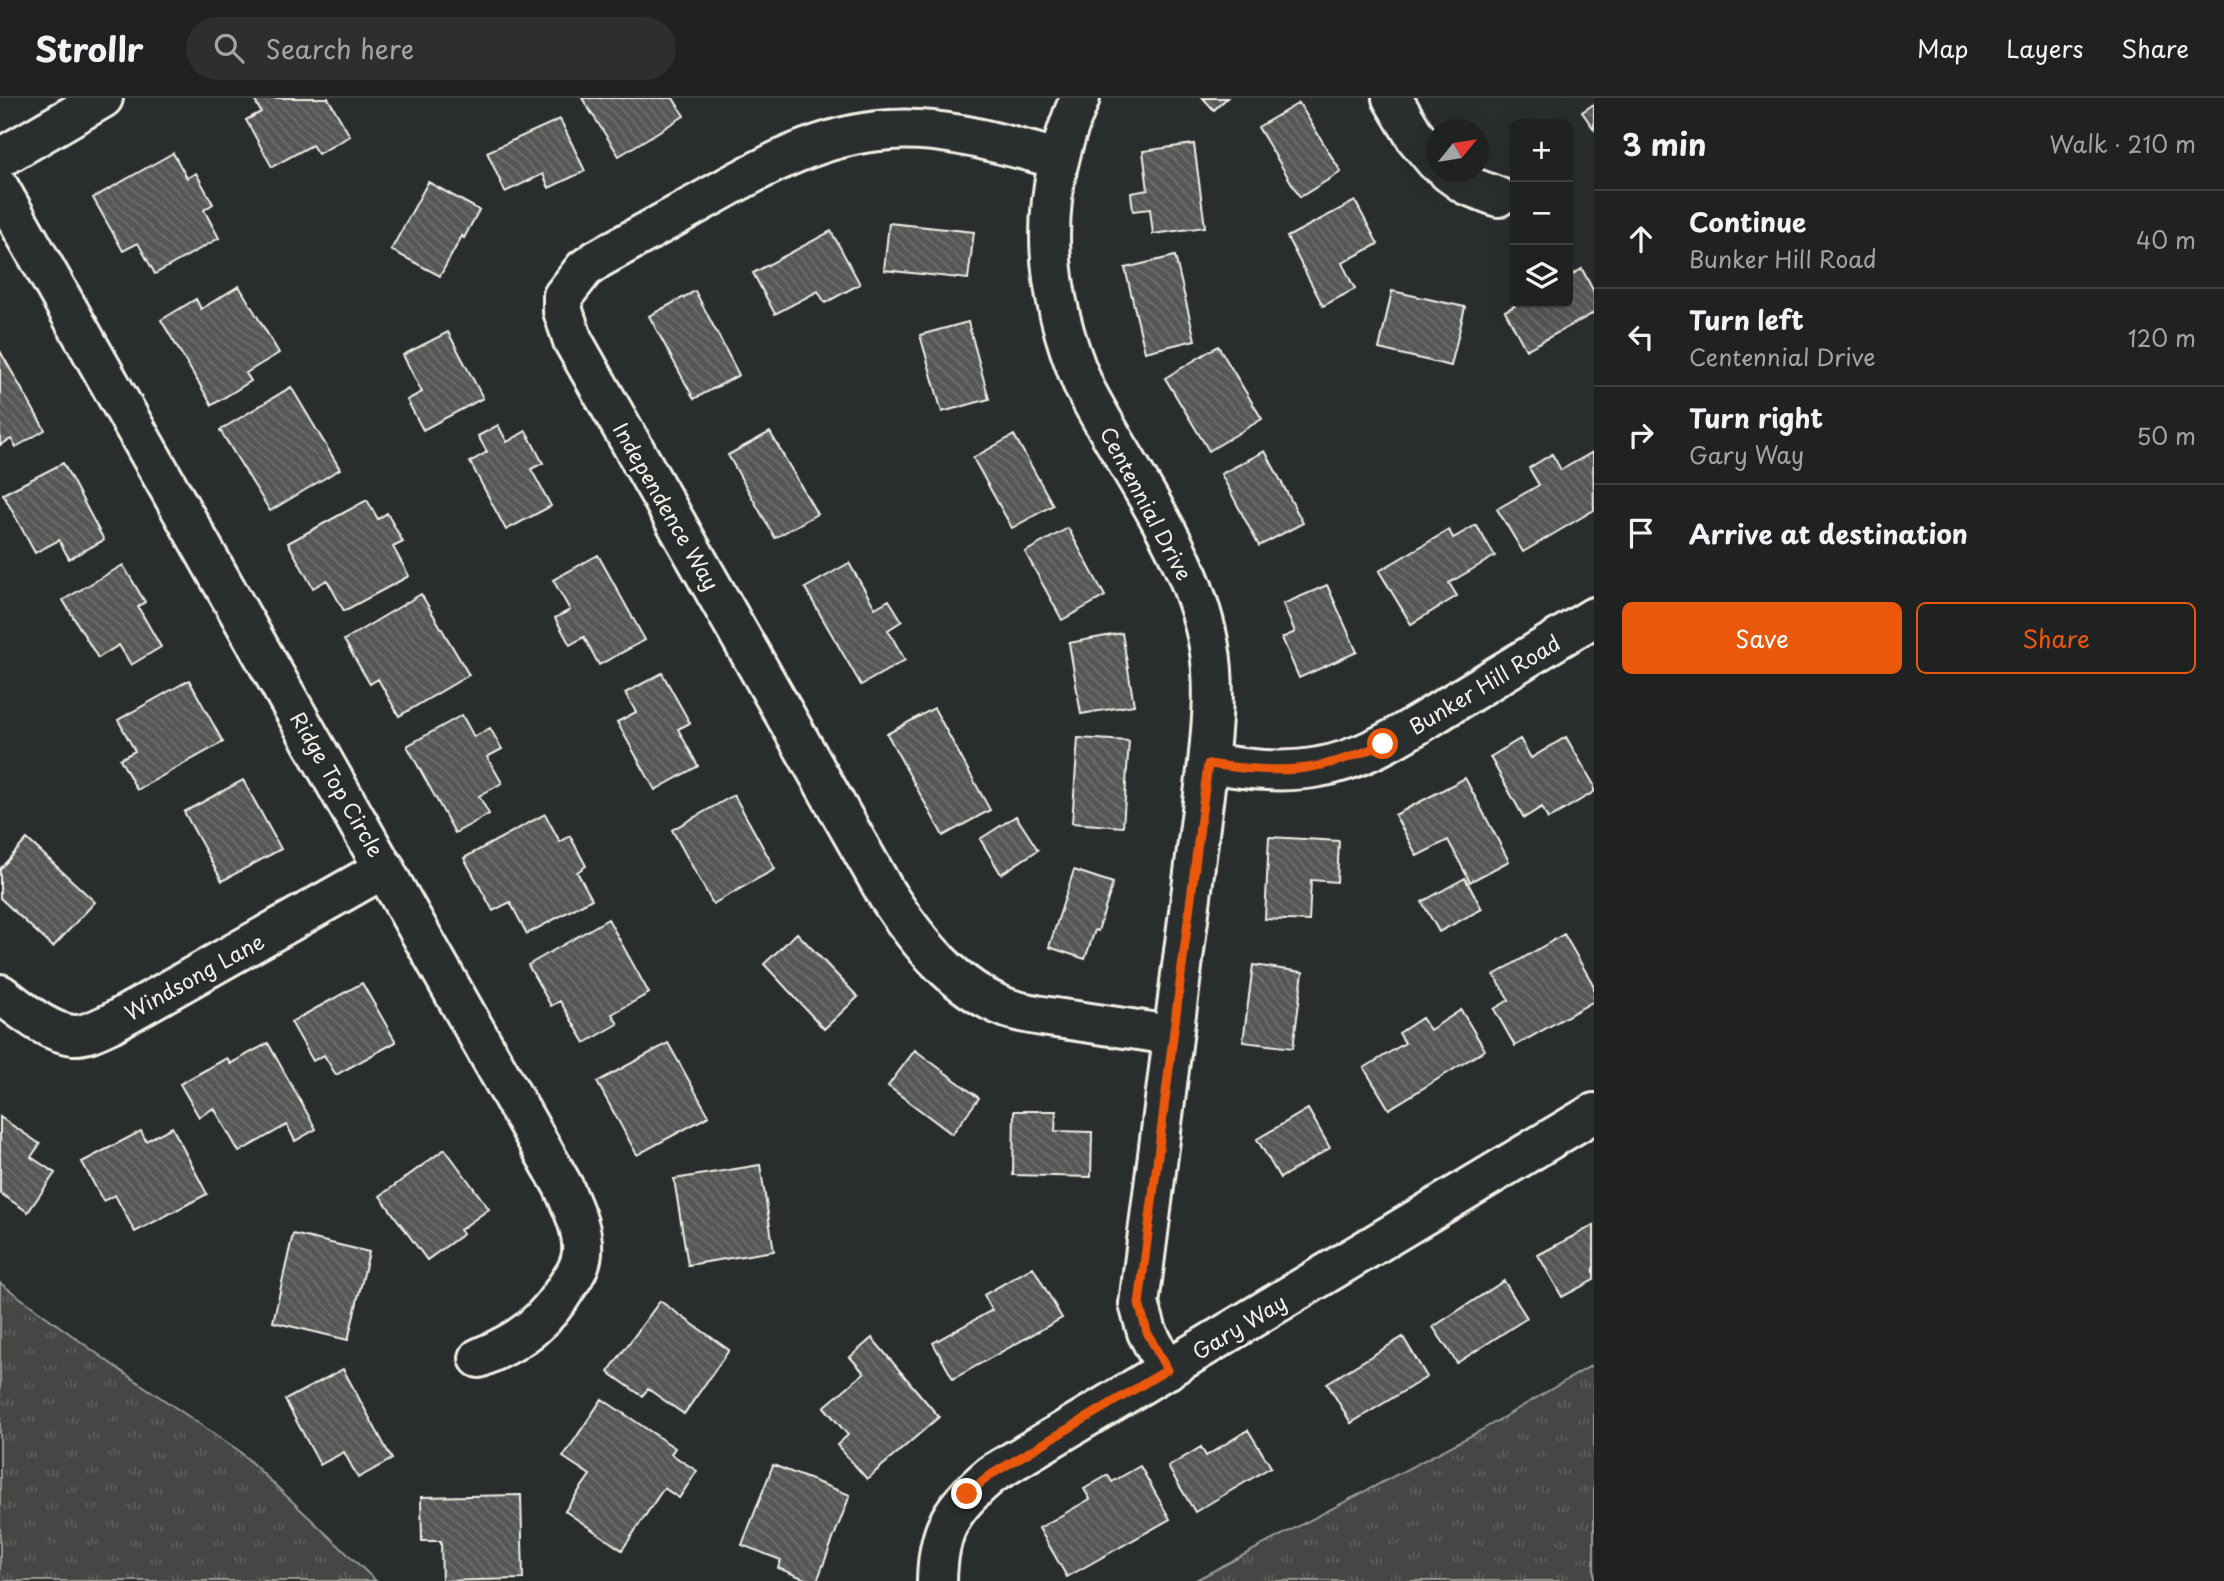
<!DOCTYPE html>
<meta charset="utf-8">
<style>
:root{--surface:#202222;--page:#2d2f2f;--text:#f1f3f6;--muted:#a2a4a5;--line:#3d3f40;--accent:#ea580c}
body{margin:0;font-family:"Playpen Sans",sans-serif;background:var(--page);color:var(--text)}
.controls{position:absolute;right:21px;top:21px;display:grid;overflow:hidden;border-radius:10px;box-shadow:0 7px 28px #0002}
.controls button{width:63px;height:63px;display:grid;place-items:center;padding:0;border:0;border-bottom:2px solid var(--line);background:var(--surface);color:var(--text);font:35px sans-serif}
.compass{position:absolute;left:1426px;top:21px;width:63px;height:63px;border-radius:50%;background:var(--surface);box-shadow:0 7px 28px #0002;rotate:60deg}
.stop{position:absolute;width:21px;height:21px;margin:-16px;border:5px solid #ea580c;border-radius:50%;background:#fff}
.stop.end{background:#ea580c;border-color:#fff;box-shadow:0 2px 7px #0008}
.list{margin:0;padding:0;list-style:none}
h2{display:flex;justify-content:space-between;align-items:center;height:91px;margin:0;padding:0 28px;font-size:30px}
h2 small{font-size:23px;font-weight:400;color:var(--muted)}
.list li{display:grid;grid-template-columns:46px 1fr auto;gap:21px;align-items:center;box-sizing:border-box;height:98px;padding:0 28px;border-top:2px solid var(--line)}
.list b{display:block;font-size:26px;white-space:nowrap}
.list p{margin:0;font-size:23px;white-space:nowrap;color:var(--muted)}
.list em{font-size:23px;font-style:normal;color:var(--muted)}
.actions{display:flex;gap:14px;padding:21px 28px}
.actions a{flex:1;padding:16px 0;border:2px solid var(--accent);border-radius:10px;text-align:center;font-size:24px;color:var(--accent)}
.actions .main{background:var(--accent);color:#fff}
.icon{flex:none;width:38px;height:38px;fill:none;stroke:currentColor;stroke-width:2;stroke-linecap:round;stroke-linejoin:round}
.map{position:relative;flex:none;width:1594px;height:1483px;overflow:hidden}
header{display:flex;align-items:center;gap:42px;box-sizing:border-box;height:98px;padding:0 35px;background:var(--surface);border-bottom:2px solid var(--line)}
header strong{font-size:33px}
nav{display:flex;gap:38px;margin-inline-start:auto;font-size:24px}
.search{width:490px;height:63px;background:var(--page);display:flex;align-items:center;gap:18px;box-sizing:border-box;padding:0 24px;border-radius:38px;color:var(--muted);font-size:26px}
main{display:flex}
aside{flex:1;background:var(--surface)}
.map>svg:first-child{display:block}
.grass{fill:url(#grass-tufts);stroke:#9c9c96;stroke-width:2}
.building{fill:url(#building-back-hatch);stroke:#f4f1e8;stroke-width:2}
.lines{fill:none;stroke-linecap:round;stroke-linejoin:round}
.minor-casing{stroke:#f4f1e8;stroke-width:44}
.minor{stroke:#2a2d2e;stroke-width:38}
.route{stroke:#ea580c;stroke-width:9}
.labels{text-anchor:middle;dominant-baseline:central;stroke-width:7;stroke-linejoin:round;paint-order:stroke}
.street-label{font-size:21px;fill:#f4f1e8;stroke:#2a2d2e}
</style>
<header>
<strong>Strollr</strong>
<div class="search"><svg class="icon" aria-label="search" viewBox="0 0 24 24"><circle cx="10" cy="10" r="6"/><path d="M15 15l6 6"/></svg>Search here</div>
<nav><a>Map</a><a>Layers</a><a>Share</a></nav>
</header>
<main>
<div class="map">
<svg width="1594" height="1483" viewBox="0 0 1594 1483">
<defs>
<pattern id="grass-tufts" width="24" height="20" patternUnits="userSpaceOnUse" patternTransform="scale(1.75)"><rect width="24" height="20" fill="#444645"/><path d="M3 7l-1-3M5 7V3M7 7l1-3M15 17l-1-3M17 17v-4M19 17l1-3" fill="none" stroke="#606160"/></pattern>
<pattern id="building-back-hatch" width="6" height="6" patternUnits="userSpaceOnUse" patternTransform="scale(1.75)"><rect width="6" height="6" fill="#555756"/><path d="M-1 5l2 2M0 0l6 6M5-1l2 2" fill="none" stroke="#6e706e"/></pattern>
</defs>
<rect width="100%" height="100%" fill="#2a2d2e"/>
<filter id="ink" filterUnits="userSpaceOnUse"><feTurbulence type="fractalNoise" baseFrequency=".0143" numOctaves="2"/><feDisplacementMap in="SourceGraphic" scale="14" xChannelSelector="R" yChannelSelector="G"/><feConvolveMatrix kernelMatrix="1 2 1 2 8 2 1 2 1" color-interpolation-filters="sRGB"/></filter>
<g filter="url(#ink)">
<path class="grass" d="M0,1185L117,1270L238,1352L376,1483H0Z
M1594,1266V1483H1194L1480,1333Z"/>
<path class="building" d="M260,0H328L350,38L318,56L312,47L272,69L246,22L261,14L255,3Z
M582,0H673L684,18L619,58Z
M1203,0H1227L1214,12Z
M1299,5L1341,74L1300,99L1258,29Z
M1594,6V31L1582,14Z
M560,21L585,73L549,90L543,76L505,94L487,54Z
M1194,46L1205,129L1153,136L1150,111L1133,113L1131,95L1148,92L1143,53Z
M173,55L187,80L196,75L213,106L204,112L219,140L155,176L138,145L123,153L93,100Z
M428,84L479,112L464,140L462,138L440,178L391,152Z
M1355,103L1378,146L1342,165L1355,191L1323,208L1287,139Z
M889,125L974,134L968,181L884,172Z
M831,133L860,186L825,205L818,193L775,216L753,175Z
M1175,158L1195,242L1145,254L1125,170Z
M1582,171L1594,194V215L1526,252L1505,213L1520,205H1568V179Z
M239,188L279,255L246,275L251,283L212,307L161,222L196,201L201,211Z
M695,193L739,277L694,301L649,218Z
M1392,193L1465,209L1451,268L1379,251Z
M968,224L989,301L942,314L920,237Z
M448,234L483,300L423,332L407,302L422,294L403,257Z
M1218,248L1262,321L1209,353L1165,280Z
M0,253L45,332L16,349L11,341L0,347Z
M291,289L340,371L270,413L220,332Z
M498,327L507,344L526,333L543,365L531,371L551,408L506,432L470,364L487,354L478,338Z
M770,334L817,416L775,440L728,357Z
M1014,337L1053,407L1012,430L973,360Z
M1265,353L1303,425L1259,448L1221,376Z
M1593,354L1594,412L1523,454L1497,411L1539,387L1529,370L1552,356L1561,372Z
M63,365L104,442L69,461L59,442L35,455L3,396Z
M367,402L378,421L387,415L403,444L393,449L409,478L344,513L327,482L313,490L288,445Z
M1476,427L1495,458L1449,485L1457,498L1411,526L1379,473L1449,432L1453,440Z
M1068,430L1105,498L1062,522L1025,454Z
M598,457L645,542L599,567L584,539L570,547L555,520L570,512L553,482Z
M849,465L875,510L889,502L902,523L888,532L905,562L861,587L805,490Z
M123,467L145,504L138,509L161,549L131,567L119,547L98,560L63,502Z
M1327,487L1357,554L1299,580L1282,540L1295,534L1283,506Z
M421,496L469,577L399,618L378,581L370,586L344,542Z
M1122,535L1134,607L1081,616L1069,545Z
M662,575L690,625L678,631L698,668L655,692L617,624L636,614L625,595Z
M189,582L223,644L137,692L120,661L135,653L118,622Z
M934,610L990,712L943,738L887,636Z
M462,617L474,639L490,630L502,651L487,659L502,685L479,698L489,716L455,735L407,648Z
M1566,639L1594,687V694L1548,721L1542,709L1524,720L1490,659L1520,641L1531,660Z
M1078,640L1129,643L1123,729L1072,725Z
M1465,680L1509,763L1470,784L1448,742L1417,758L1395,717Z
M243,682L281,751L222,783L184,714Z
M734,697L775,771L713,806L672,732Z
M545,716L560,744L570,738L586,768L577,774L592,801L527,836L510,804L493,813L464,760Z
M1016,718L1038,752L1001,776L980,741Z
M1269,739L1339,743L1337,784L1311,782L1309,823L1265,821Z
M27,741L95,804L53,849L0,800V771Z
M1074,772L1113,785L1098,833L1095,832L1085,861L1049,849Z
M1465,780L1482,811L1439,834L1422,804Z
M608,821L649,895L612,916L618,926L585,945L560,903L551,908L528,867Z
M797,835L858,899L824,931L764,866Z
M1564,836L1594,888V903L1515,948L1494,911L1509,902L1494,877Z
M1253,867L1303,874L1293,950L1243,944Z
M362,885L396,944L336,977L324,957L313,963L291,924Z
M1461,912L1485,952L1389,1011L1364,970L1405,945L1399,935L1422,920L1430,932Z
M268,945L316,1031L295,1043L287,1027L239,1054L214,1010L199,1019L180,986L227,960L230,966Z
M668,945L709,1018L637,1057L597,984Z
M915,952L979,1000L952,1036L888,988Z
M1308,1011L1330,1050L1280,1080L1257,1041Z
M1014,1013H1056L1055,1033L1092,1034L1091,1079L1013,1077Z
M0,1019L40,1046L31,1059L55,1075L28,1114L0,1095Z
M172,1029L207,1096L135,1134L115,1097L103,1103L82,1064L141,1033L146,1043Z
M445,1051L489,1111L460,1132L463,1136L427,1162L380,1098Z
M760,1067L774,1153L688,1167L674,1081Z
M1594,1127V1182L1562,1199L1538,1157Z
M293,1136L369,1154L348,1242L273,1224Z
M1033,1169L1062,1220L953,1281L933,1245L992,1212L984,1197Z
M1504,1183L1527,1220L1457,1265L1433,1229Z
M660,1203L729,1252L684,1316L648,1291L642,1298L608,1274Z
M1403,1239L1427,1279L1351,1325L1327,1285Z
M872,1240L939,1319L867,1381L837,1347L848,1337L824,1309L864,1275L850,1259Z
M343,1271L392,1361L358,1380L344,1354L320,1367L285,1302Z
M602,1301L675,1350L671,1356L697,1373L679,1400L664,1390L622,1452L565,1413L590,1377L563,1359Z
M1248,1332L1271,1369L1195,1414L1168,1369L1201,1349L1206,1358Z
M773,1367L850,1397L817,1483H810L778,1470L781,1462L742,1447Z
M1140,1368L1170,1421L1067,1479L1039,1430L1090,1401L1084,1391L1108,1377L1112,1384Z
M521,1397L523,1481L442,1483L441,1443H422L421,1399Z"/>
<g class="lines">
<defs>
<path id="minor" d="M1080,0C1037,98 1042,191 1084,289C1128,374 1192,453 1209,548C1216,587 1212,626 1208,665L1139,1206L1147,1234L1167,1272
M1392,0L1416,40L1436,64
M0,60L103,0
M1058,61C1004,47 946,28 890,32C822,36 764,68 706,101C670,121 634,141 598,161L584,171L563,198V213L573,243L887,797C917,843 954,890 1007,910C1027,917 1049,919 1070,922C1104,927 1138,932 1172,937
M1448,74L1466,87L1498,99
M0,91L563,1088C572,1109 584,1132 582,1155C581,1166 575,1177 569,1185C545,1225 522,1242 479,1260
M1208,665C1245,671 1282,676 1319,669C1368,661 1411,630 1453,605C1500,576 1547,548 1594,519
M0,896C21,911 46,934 73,937C86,938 100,930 111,925L385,770
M937,1483C938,1431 952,1409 992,1376L1594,1015"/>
</defs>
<use href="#minor" class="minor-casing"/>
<use href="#minor" class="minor"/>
</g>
</g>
<g class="lines" filter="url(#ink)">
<path class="route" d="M967,1396L992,1376L1167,1272L1147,1234L1139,1206L1208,666C1280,676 1316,676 1383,646"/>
</g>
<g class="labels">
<g class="street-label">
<text transform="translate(1147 405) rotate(62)">Centennial Drive</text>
<text transform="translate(667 408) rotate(60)">Independence Way</text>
<text transform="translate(1484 586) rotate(-31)">Bunker Hill Road</text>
<text transform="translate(338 686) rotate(60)">Ridge Top Circle</text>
<text transform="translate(194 878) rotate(-29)">Windsong Lane</text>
<text transform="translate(1239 1228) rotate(-31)">Gary Way</text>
</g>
</g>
</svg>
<div class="controls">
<button>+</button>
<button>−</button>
<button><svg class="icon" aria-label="layers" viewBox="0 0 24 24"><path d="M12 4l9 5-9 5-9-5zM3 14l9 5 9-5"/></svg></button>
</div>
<svg class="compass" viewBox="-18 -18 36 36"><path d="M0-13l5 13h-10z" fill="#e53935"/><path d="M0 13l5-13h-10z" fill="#a2a4a5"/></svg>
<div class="stop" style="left:1383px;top:646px"></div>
<div class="stop end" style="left:967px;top:1396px"></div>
</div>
<aside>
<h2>3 min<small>Walk · 210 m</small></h2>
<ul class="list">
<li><svg class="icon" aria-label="ahead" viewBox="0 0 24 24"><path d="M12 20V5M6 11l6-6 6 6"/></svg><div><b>Continue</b><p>Bunker Hill Road</p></div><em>40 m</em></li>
<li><svg class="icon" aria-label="left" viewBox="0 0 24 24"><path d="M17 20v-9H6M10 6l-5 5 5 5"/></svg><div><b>Turn left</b><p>Centennial Drive</p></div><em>120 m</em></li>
<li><svg class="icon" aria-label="right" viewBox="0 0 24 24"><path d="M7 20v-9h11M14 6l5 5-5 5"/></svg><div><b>Turn right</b><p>Gary Way</p></div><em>50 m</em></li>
<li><svg class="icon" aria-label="arrive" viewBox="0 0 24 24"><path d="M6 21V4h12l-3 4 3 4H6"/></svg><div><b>Arrive at destination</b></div></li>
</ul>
<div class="actions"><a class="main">Save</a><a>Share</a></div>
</aside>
</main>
